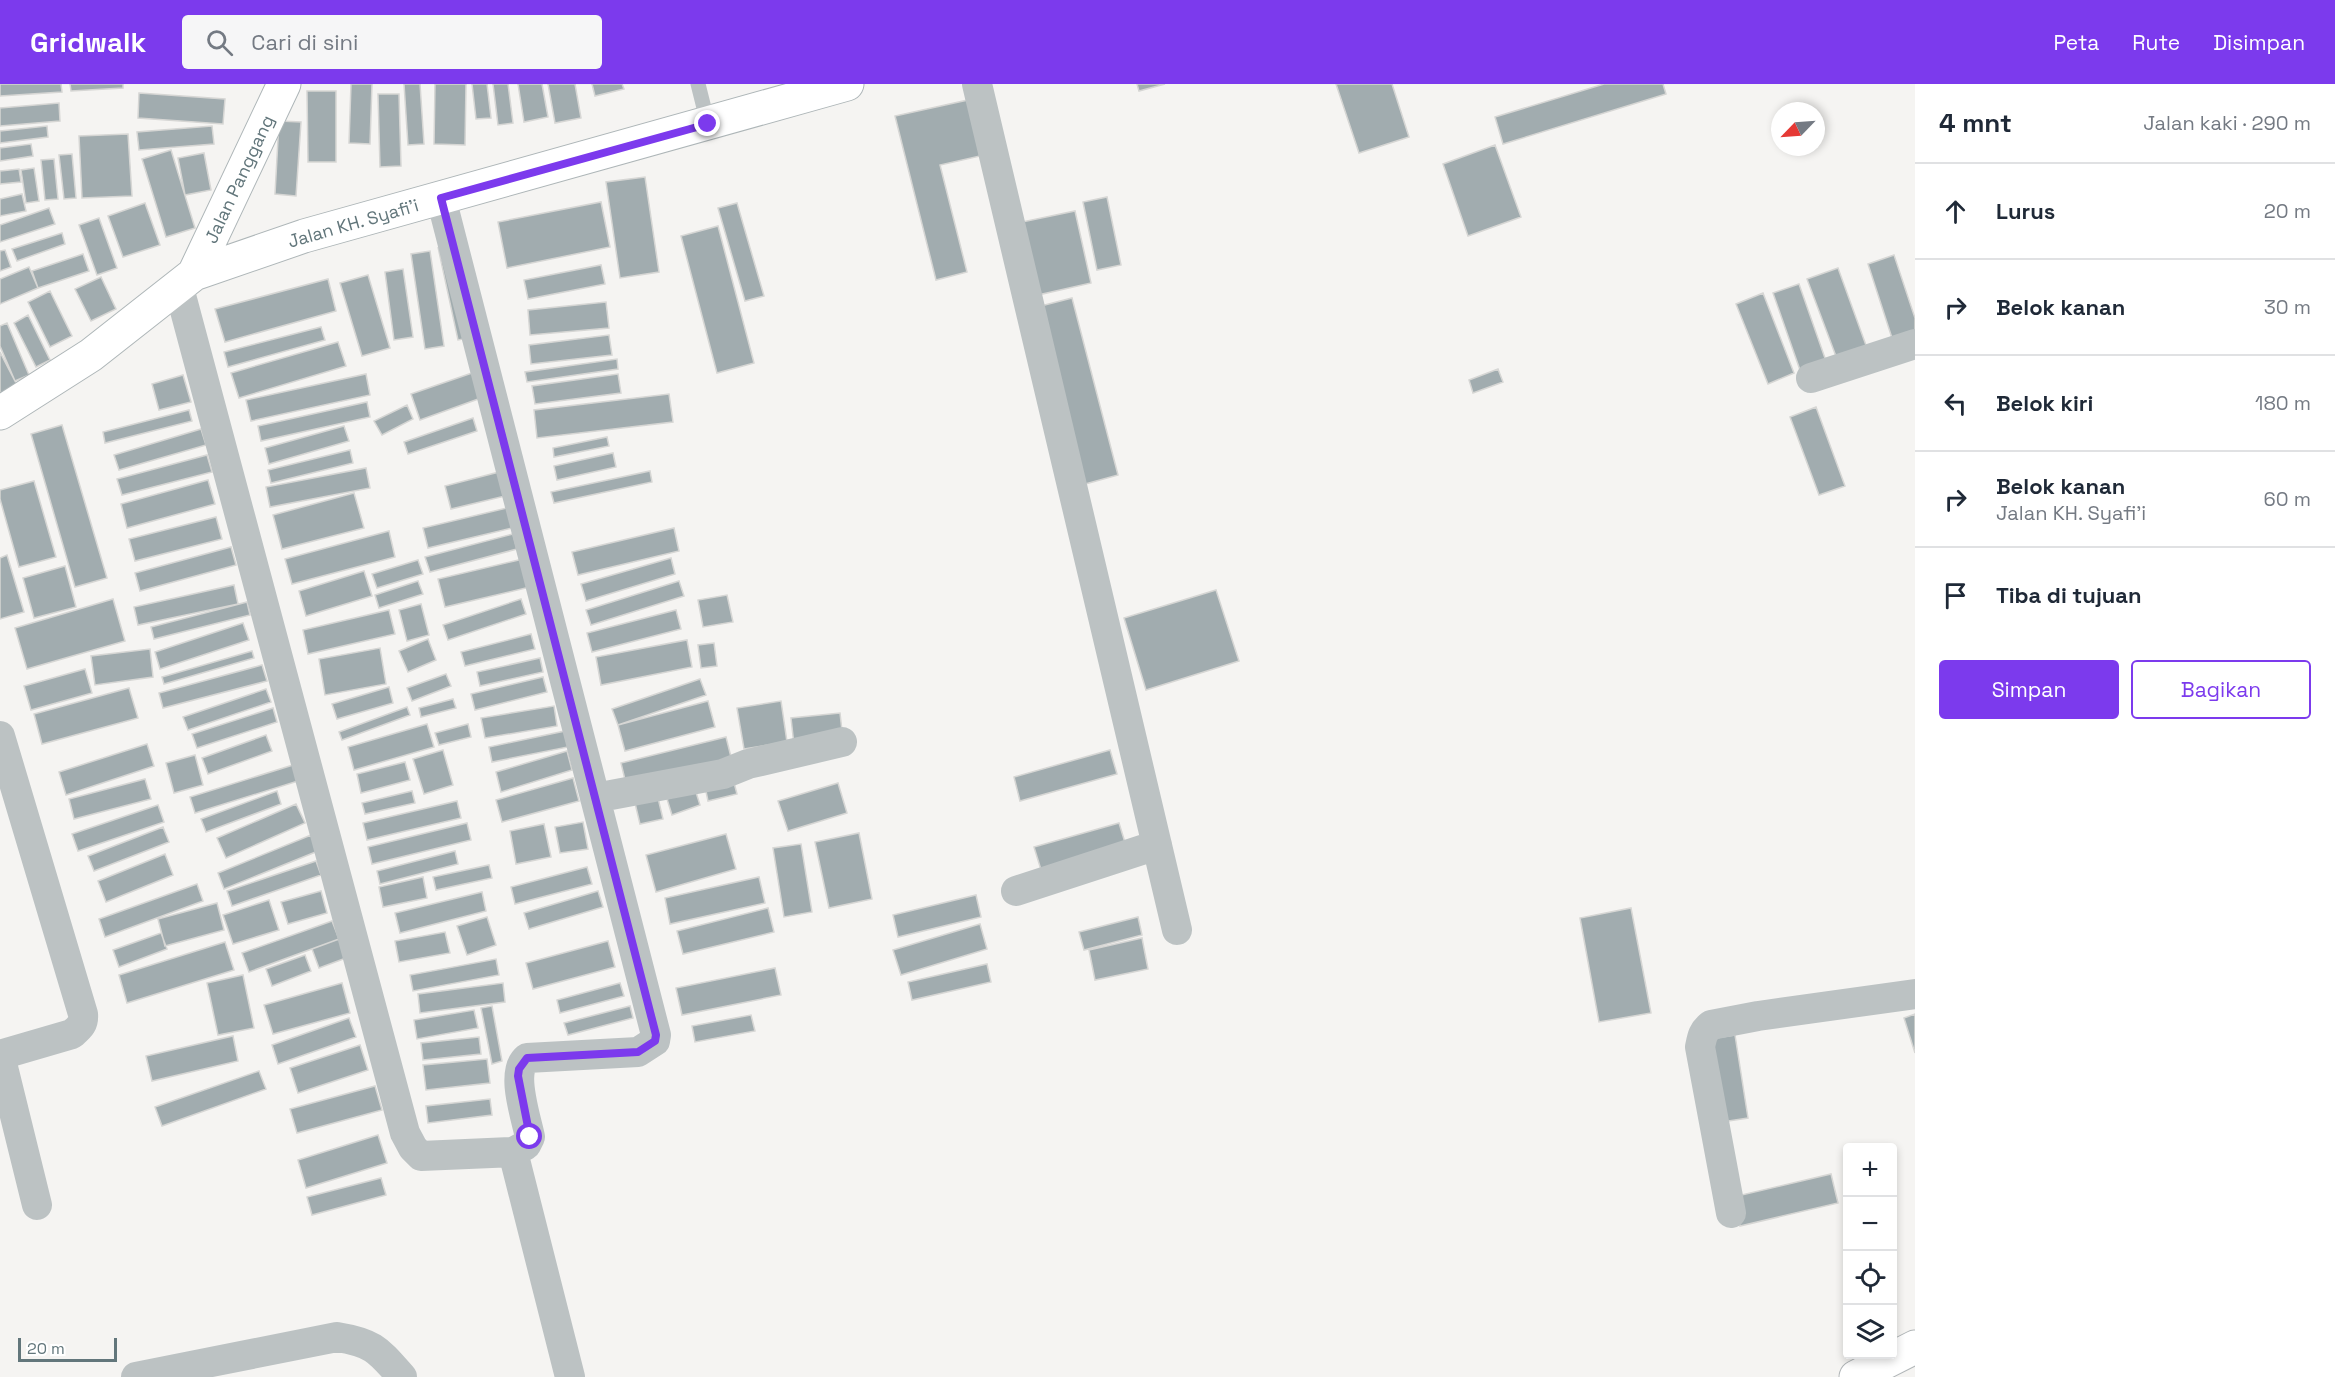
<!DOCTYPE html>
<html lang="id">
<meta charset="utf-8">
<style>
:root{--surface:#fff;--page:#f6f6f7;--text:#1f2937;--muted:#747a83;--line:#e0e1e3;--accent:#7c3aed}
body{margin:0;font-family:"Space Grotesk",sans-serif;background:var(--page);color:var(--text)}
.controls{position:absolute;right:18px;bottom:18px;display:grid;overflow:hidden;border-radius:6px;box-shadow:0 3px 9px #0003}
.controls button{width:54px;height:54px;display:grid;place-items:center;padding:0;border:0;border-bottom:2px solid var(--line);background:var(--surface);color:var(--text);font:30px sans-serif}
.compass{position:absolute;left:1771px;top:18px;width:54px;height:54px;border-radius:50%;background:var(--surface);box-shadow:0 3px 9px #0003;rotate:245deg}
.scale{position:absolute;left:18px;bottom:15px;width:99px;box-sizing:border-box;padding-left:6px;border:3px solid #62767b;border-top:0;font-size:16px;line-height:21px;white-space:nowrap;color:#62767b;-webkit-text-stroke:4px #fff;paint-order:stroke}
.stop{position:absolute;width:18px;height:18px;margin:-14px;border:4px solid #7c3aed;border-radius:50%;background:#fff}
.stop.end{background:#7c3aed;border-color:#fff;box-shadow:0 2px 6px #0008}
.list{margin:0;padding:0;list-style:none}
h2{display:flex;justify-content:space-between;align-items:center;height:78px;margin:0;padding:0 24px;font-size:26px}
h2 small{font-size:20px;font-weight:400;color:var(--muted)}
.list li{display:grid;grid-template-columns:39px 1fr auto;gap:18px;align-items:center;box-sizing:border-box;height:96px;padding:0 24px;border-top:2px solid var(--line)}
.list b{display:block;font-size:22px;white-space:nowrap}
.list p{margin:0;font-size:20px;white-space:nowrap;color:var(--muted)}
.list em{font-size:20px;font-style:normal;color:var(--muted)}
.actions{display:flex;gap:12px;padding:18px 24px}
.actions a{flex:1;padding:14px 0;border:2px solid var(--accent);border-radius:6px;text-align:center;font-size:21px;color:var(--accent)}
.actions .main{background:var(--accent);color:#fff}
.icon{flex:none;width:33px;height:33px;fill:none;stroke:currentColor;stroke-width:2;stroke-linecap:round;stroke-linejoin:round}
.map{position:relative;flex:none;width:1915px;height:1293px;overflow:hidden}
header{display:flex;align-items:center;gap:36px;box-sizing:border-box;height:84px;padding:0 30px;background:var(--accent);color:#fff}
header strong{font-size:28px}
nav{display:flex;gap:33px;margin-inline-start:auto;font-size:21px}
.search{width:420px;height:54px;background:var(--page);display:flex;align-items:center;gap:15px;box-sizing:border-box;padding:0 21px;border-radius:6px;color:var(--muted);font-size:22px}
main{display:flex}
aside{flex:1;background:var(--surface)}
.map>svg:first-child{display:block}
.building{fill:#a1acaf;stroke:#d6d6d4;stroke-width:1.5}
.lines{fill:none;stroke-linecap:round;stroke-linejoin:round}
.secondary-casing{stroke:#aeb6b8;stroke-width:35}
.motorway-casing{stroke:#b1b6b8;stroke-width:35}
.service{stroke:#bcc2c3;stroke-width:15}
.minor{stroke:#bcc2c3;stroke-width:30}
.secondary{stroke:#fff;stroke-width:33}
.motorway{stroke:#fff;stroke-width:33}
.route{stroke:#7c3aed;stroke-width:8}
.labels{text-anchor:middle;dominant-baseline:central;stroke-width:6;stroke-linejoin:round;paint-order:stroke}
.street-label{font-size:18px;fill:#62767b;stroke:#fff}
</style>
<header>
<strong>Gridwalk</strong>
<div class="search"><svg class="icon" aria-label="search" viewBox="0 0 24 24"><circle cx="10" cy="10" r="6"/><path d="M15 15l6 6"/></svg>Cari di sini</div>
<nav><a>Peta</a><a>Rute</a><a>Disimpan</a></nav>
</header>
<main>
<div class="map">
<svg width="1915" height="1293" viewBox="0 0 1915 1293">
<rect width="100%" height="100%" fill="#f5f4f2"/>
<path class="building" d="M0,0H61L62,8L0,12Z
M70,0H123V4L71,7Z
M351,0H372L370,60L349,59Z
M404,0H420L424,60L408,61Z
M435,0H466L465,61L434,60Z
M472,0H487L491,34L476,35Z
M493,0H508L513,39L498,41Z
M518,0H542L548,33L524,38Z
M548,0H575L581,34L555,39Z
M592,0H622L624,5L595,12Z
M1137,0H1165L1139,7Z
M1336,0H1392L1409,53L1359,69Z
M1604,0H1663L1666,10L1503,60L1495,33Z
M307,7H336V78H308Z
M139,9L225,15L223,40L138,34Z
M378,10H399L401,82L380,83Z
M968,16L980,72L940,81L967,188L936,196L895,32Z
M59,19L60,37L0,42V24Z
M279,37L301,38L296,112L275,110Z
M47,42L48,53L0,59V47Z
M212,42L214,60L139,66L137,48Z
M128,50L132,112L82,114L79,52Z
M31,60L33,72L0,77V64Z
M1495,61L1521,133L1468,152L1443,80Z
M171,66L195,144L166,153L142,75Z
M204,69L211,106L185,111L178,74Z
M72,70L76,114L64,115L59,71Z
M54,75L58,115L45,116L41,76Z
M34,84L39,117L26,119L21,86Z
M19,85L21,98L0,100V87Z
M645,93L659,188L620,194L606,98Z
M22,110L26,127L0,132V115Z
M1107,113L1121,181L1097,186L1083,118Z
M601,118L610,163L507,184L498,138Z
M145,119L160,161L123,173L108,132Z
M737,119L764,212L745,217L718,124Z
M49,124L55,140L0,158V141Z
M1075,127L1091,199L1038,211L1022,138Z
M99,134L117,184L97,191L79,141Z
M718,142L754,279L717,289L681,152Z
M62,149L65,160L17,177L12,165Z
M438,163L469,254L458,256Z
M5,166L11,183L0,187V167Z
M430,167L444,262L425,265L411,170Z
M83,170L89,187L38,204L32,187Z
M1894,171L1915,234V247L1892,254L1868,180Z
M601,181L605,200L528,215L524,196Z
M29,183L38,204L0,220V195Z
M1838,184L1867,264L1837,275L1807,195Z
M403,185L413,253L394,256L385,188Z
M368,191L390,264L362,272L340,199Z
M101,193L116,225L91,237L75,205Z
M328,195L336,227L225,258L215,225Z
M1799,200L1826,277L1800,286L1773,209Z
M50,207L72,252L50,263L28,218Z
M1763,209L1794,289L1768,300L1736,220Z
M1072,214L1118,391L1078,402L1033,224Z
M606,218L609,244L530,251L528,226Z
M28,231L50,276L36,283L14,239Z
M7,239L29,291L15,297L0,262V242Z
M321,243L325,256L228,283L224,268Z
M609,251L612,271L531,280L529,261Z
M338,258L346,282L239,314L231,289Z
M0,268L17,301L0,310Z
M617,275L618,285L527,298L525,288Z
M1498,285L1503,298L1473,309L1469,296Z
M472,289L481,314L420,336L411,310Z
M366,290L370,311L251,337L246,316Z
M618,290L621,309L535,320L532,302Z
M183,291L191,318L159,326L152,300Z
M669,310L673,338L537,354L534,326Z
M367,318L370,333L261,357L258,342Z
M407,321L413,335L382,351L374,337Z
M1816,323L1845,402L1819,411L1790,333Z
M189,326L192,337L105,359L103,348Z
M473,334L477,347L408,370L404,358Z
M62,341L107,494L75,503L31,350Z
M344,342L349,357L269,380L265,364Z
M201,345L206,361L119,386L114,371Z
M607,353L609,362L554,373L553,364Z
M350,366L353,379L271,399L268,386Z
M613,369L616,383L557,396L554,382Z
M207,371L212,388L122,411L117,395Z
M366,384L370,404L270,423L266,403Z
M650,387L652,398L554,419L551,408Z
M499,388L505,412L451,425L445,402Z
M208,396L215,420L127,444L121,420Z
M34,397L56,473L19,483L0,415V406Z
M354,409L364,444L282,465L273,431Z
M511,423L516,443L428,464L423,444Z
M216,433L222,455L135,477L129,455Z
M674,444L679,467L578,491L572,468Z
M389,447L395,473L292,500L285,475Z
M513,450L517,465L430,488L425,473Z
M231,463L236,481L140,507L135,489Z
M7,471L24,528L0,535V474Z
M671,474L675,490L586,517L581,500Z
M523,475L530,503L445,523L438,495Z
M418,476L423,490L377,504L372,490Z
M65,482L76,523L34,534L23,494Z
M364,487L372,512L306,532L299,507Z
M418,497L423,510L379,524L375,511Z
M679,497L684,512L591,541L586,526Z
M234,501L238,520L138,541L134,523Z
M1216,506L1239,577L1146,606L1124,534Z
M727,511L733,538L703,543L698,516Z
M113,515L125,557L27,585L15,544Z
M521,515L526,530L448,556L443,541Z
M247,518L250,531L154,555L151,543Z
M421,520L429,551L407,557L399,526Z
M389,526L395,550L308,570L303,546Z
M676,526L681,545L592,568L587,549Z
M243,539L249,556L160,585L155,568Z
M531,550L535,565L465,582L461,568Z
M428,555L436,576L408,588L399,567Z
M687,556L692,583L601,601L596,573Z
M714,559L717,582L701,584L698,561Z
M380,564L386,600L325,611L319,575Z
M150,565L153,593L95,601L91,572Z
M252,567L254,574L164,600L162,593Z
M540,574L543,588L480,602L477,588Z
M262,581L267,597L163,624L159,609Z
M85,585L92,609L31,626L24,602Z
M446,590L451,602L412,617L407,604Z
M543,593L547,608L475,626L471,610Z
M700,595L706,611L618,641L612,625Z
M389,603L393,619L337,635L332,620Z
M129,604L138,634L42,660L34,630Z
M266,605L271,618L188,646L183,633Z
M453,615L456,624L421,633L419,624Z
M708,617L715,643L625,667L618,641Z
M781,617L787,658L744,665L737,624Z
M554,622L557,642L485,654L481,634Z
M407,623L410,631L342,656L339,648Z
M273,624L277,638L197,664L192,650Z
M840,629L843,656L794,661L791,634Z
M427,640L434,663L354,686L348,663Z
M468,640L471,653L439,661L435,649Z
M565,647L568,663L492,678L489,663Z
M266,651L272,667L208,690L202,674Z
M726,653L732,677L627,704L621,679Z
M147,660L154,682L66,711L59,688Z
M443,666L453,701L424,710L413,675Z
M1110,666L1117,690L1020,717L1014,693Z
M567,667L572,686L501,708L496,688Z
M195,671L203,701L174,709L166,679Z
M405,678L410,696L361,709L357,690Z
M293,681L298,697L195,729L190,713Z
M732,691L737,710L708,717L704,698Z
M573,694L579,717L502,738L496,716Z
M145,695L151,715L74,735L69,715Z
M838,699L847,729L788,747L778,717Z
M695,705L700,721L672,731L667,715Z
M277,707L281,720L206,748L201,735Z
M412,707L415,719L365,730L362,719Z
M658,714L663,735L640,740L635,719Z
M457,717L461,734L367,756L363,739Z
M296,720L305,739L226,774L217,754Z
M158,721L164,738L78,767L72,750Z
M583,738L588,765L560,769L555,743Z
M467,739L471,756L372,780L368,763Z
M1119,739L1127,765L1042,789L1034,763Z
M544,740L551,773L516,780L510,747Z
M163,743L169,758L94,787L88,772Z
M859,749L872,815L829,824L815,758Z
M726,750L736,785L656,808L646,771Z
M311,751L318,767L224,805L218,789Z
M801,760L812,828L784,833L773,764Z
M455,767L458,780L380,800L377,787Z
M165,770L173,791L106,818L98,797Z
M316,777L321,791L232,822L227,807Z
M489,781L492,794L436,806L433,793Z
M587,783L592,800L515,820L511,803Z
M423,793L427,814L383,823L379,803Z
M759,793L765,819L670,840L665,814Z
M197,800L203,817L105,853L99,835Z
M321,807L327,829L288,840L281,818Z
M598,807L603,823L529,845L524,829Z
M482,808L486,827L400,849L395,829Z
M976,811L981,833L898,853L893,831Z
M269,816L279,846L233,860L223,831Z
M217,819L224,846L165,862L158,835Z
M768,824L774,848L683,870L677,847Z
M1631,824L1651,929L1599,938L1580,834Z
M487,833L496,861L467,871L457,842Z
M1138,833L1142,851L1084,866L1079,848Z
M332,837L339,855L249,888L242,869Z
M980,840L987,865L901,891L893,866Z
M445,848L450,869L399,878L395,857Z
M161,849L167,865L119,883L113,866Z
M1142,854L1148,885L1095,896L1089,866Z
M339,855L346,874L319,884L312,865Z
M608,857L615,883L533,905L526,879Z
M225,858L234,886L127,919L119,891Z
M305,871L311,887L272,902L266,885Z
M496,875L499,891L413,907L410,891Z
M987,880L991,898L912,916L908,898Z
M775,884L781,911L682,931L676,904Z
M243,891L254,944L218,951L207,899Z
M342,899L350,929L273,950L264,921Z
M503,899L505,918L420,929L418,910Z
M620,899L624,912L560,929L557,916Z
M492,922L502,977L492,980L481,924Z
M630,922L633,934L568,951L564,939Z
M474,926L478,944L417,955L414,936Z
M1915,930V969L1904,934Z
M751,931L755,947L695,958L692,942Z
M349,934L356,953L278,980L272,961Z
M1735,951L1748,1034L1722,1038L1709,955Z
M233,952L238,977L152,997L146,972Z
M479,953L481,970L423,976L421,959Z
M360,961L368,986L298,1009L290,984Z
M487,975L490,999L426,1006L423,981Z
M259,987L266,1005L162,1042L155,1023Z
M375,1002L382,1026L297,1049L290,1025Z
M490,1015L492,1031L428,1039L426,1022Z
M378,1051L387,1079L306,1104L298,1076Z
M1831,1090L1838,1119L1740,1142L1733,1113Z
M381,1094L386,1111L312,1131L307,1113Z"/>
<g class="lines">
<defs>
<path id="secondary" d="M194,190L284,0
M0,329L91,271L194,190L304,152L847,0"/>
<path id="motorway" d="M1856,1293L1915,1263"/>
</defs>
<use href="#secondary" class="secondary-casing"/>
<use href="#motorway" class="motorway-casing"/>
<path class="service" d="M698,0L708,40"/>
<path class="minor" d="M977,0L1177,846
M179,204L405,1049L413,1064L421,1072L513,1068L526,1061L530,1053C526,1033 510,988 527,974L638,968L655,957L656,951L441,114
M1811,294L1915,260
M0,652L83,930C84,940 80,943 72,950L0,971
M595,714L723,690L748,680L842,658
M1016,807L1157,761
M0,971L37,1121
M513,1068L570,1293
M1731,1129L1700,963C1702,953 1703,947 1711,941L1758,932L1915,910
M136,1293L337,1253C374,1259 378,1266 402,1293"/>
<use href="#secondary" class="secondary"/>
<use href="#motorway" class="motorway"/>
</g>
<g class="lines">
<path class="route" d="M530,1053L518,992L519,985L527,974L638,968L655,957L656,951L441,114L708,40"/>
</g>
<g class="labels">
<g class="street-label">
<text transform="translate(239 95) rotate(-65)">Jalan Panggang</text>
<text transform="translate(353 139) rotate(-16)">Jalan KH. Syafi'i</text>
</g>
</g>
</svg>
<div class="controls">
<button>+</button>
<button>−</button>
<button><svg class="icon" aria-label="locate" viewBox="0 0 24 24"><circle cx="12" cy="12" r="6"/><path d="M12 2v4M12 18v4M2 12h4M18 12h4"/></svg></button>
<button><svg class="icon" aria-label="layers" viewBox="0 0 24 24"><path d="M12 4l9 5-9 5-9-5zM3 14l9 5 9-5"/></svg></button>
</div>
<svg class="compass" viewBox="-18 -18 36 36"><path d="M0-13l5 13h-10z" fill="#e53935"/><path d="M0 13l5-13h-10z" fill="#747a83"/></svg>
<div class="scale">20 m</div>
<div class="stop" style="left:530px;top:1053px"></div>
<div class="stop end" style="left:708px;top:40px"></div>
</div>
<aside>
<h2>4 mnt<small>Jalan kaki · 290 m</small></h2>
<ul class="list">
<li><svg class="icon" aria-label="ahead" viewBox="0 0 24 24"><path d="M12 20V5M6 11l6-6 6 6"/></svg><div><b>Lurus</b></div><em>20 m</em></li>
<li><svg class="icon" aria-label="right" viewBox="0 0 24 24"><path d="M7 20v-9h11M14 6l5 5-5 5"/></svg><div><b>Belok kanan</b></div><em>30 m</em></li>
<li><svg class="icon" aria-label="left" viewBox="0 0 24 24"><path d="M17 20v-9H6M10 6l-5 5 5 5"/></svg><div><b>Belok kiri</b></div><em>180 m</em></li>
<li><svg class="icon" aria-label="right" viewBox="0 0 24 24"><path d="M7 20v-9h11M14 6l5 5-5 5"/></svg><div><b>Belok kanan</b><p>Jalan KH. Syafi'i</p></div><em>60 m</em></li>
<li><svg class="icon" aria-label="arrive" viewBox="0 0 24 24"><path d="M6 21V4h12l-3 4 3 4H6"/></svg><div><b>Tiba di tujuan</b></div></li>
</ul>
<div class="actions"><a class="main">Simpan</a><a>Bagikan</a></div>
</aside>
</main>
